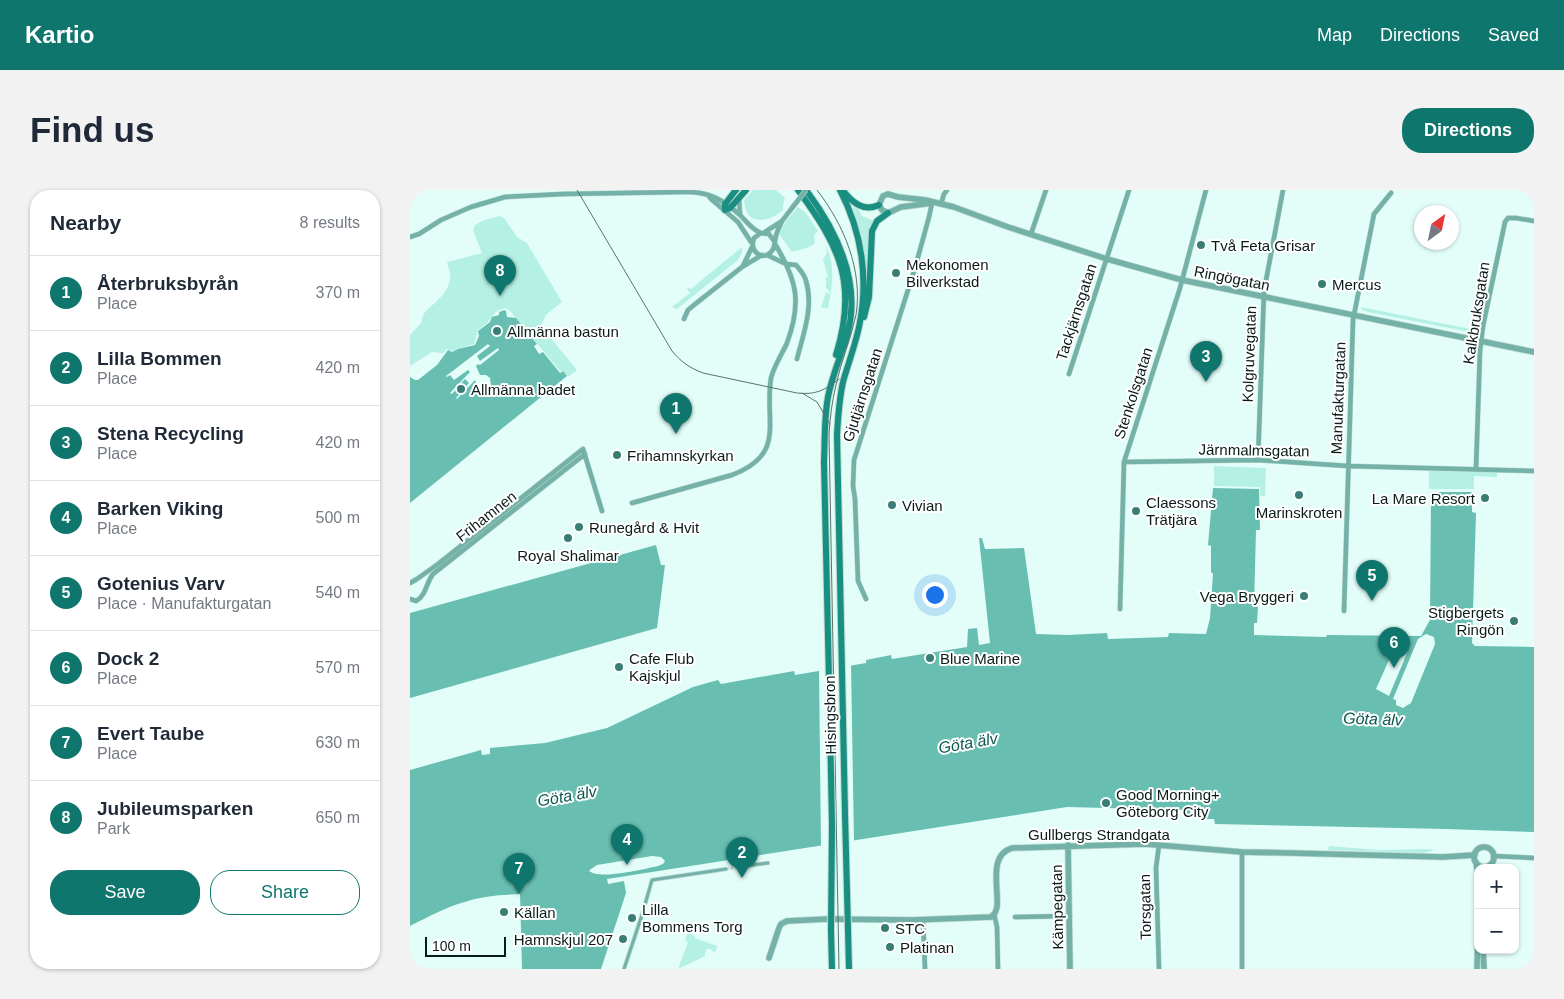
<!DOCTYPE html>
<meta charset="utf-8">
<style>
:root{--surface:#fff;--page:#f2f2f3;--text:#1f2937;--muted:#747a83;--line:#e0e1e3;--accent:#0f766e}
body{margin:0;font-family:Arial,sans-serif;background:var(--page);color:var(--text)}
.controls{position:absolute;right:15px;bottom:15px;display:grid;overflow:hidden;border-radius:10px;box-shadow:0 1px 4px #0004}
.controls button{width:45px;height:45px;display:grid;place-items:center;padding:0;border:0;border-bottom:1px solid var(--line);background:var(--surface);color:var(--text);font:25px sans-serif}
.compass{position:absolute;left:1004px;top:15px;width:45px;height:45px;border-radius:50%;background:var(--surface);box-shadow:0 1px 4px #0004;rotate:33deg}
.scale{position:absolute;left:15px;bottom:12px;width:81px;box-sizing:border-box;padding-left:5px;border:2px solid #0a1c19;border-top:0;font-size:14px;line-height:18px;white-space:nowrap;color:#0a1c19;-webkit-text-stroke:4px #fff;paint-order:stroke}
.you{position:absolute;left:524px;top:404px;width:18px;height:18px;margin:-12px;border:4px solid #fff;border-radius:50%;background:#1a73e8;box-shadow:0 0 0 8px #1a73e833}
.badge{display:grid;place-items:center;width:32px;height:32px;border-radius:50%;background:var(--accent);color:#fff;font-size:16px;font-weight:700}
.pin{position:absolute;translate:-50% -41px;filter:drop-shadow(0 1px 2px #0008)}
.pin::after{content:'';position:absolute;top:26px;width:18px;height:15px;background:inherit;clip-path:polygon(0 0,100% 0,50% 100%)}
.list{margin:0;padding:0;list-style:none}
h2{display:flex;justify-content:space-between;align-items:center;height:65px;margin:0;padding:0 20px;font-size:21px}
h2 small{font-size:16px;font-weight:400;color:var(--muted)}
.list li{display:grid;grid-template-columns:32px 1fr auto;gap:15px;align-items:center;box-sizing:border-box;height:75px;padding:0 20px;border-top:1px solid var(--line)}
.list b{display:block;font-size:19px;white-space:nowrap}
.list p{margin:0;font-size:16px;white-space:nowrap;color:var(--muted)}
.list em{font-size:16px;font-style:normal;color:var(--muted)}
.actions{display:flex;gap:10px;padding:15px 20px}
.actions a{flex:1;padding:11px 0;border:1px solid var(--accent);border-radius:20px;text-align:center;font-size:18px;color:var(--accent)}
.actions .main{background:var(--accent);color:#fff}
.map{position:relative;flex:none;width:1124px;height:779px;overflow:hidden;border-radius:20px}
header{display:flex;align-items:center;gap:30px;box-sizing:border-box;height:70px;padding:0 25px;background:var(--accent);color:#fff}
header strong{font-size:24px}
nav{display:flex;gap:28px;margin-inline-start:auto;font-size:18px}
.intro{display:flex;align-items:center;justify-content:space-between;box-sizing:border-box;height:120px;padding:0 30px}
h1{margin:0;font-size:35px}
.button{padding:12px 22px;border-radius:20px;background:var(--accent);color:#fff;font-size:18px;font-weight:700}
main{display:flex;gap:30px;padding:0 30px}
aside{flex:1;background:var(--surface);border-radius:20px;box-shadow:0 1px 4px #0004}
.map>svg:first-child{display:block}
.green{fill:#b5f0e5}
.water{fill:#68bfb1;fill-rule:evenodd}
.pier{fill:#e3fef9}
.lines{fill:none;stroke-linecap:round;stroke-linejoin:round}
.pedestrian-tunnel{stroke:#c2dcd7;stroke-width:3;stroke-dasharray:3 1.5;stroke-linecap:butt}
.pedestrian-casing{stroke:#c0dad5;stroke-width:4.5}
.minor-casing{stroke:#c0dad5;stroke-width:5.5}
.tertiary-casing{stroke:#c0dad5;stroke-width:7}
.secondary-casing{stroke:#c0dad5;stroke-width:8}
.pedestrian{stroke:#74b2a7;stroke-width:3}
.minor{stroke:#74b2a7;stroke-width:4.5}
.tertiary{stroke:#74b2a7;stroke-width:5.5}
.secondary{stroke:#188f80;stroke-width:6}
.tram{stroke:#5c716e;stroke-width:1}
.minor-bridge-casing{stroke:#c0dad5;stroke-width:5.5;stroke-linecap:butt}
.secondary-bridge-casing{stroke:#c0dad5;stroke-width:8;stroke-linecap:butt}
.minor-bridge{stroke:#74b2a7;stroke-width:4.5}
.secondary-bridge{stroke:#188f80;stroke-width:6}
.poi-dot{fill:#397e74;stroke:#fff;stroke-width:2}
.labels{text-anchor:middle;dominant-baseline:central;stroke-width:4;stroke-linejoin:round;paint-order:stroke}
.poi-label{font-size:15px;fill:#0a1c19;stroke:#fff;text-anchor:start}
.street-label{font-size:15px;fill:#0a1c19;stroke:#fff}
.water-label{font-size:16px;font-style:italic;fill:#09564d;stroke:#fff}
</style>
<header>
<strong>Kartio</strong>
<nav><a>Map</a><a>Directions</a><a>Saved</a></nav>
</header>
<div class="intro"><h1>Find us</h1><a class="button">Directions</a></div>
<main>
<aside>
<h2>Nearby<small>8 results</small></h2>
<ul class="list">
<li><span class="badge">1</span><div><b>Återbruksbyrån</b><p>Place</p></div><em>370 m</em></li>
<li><span class="badge">2</span><div><b>Lilla Bommen</b><p>Place</p></div><em>420 m</em></li>
<li><span class="badge">3</span><div><b>Stena Recycling</b><p>Place</p></div><em>420 m</em></li>
<li><span class="badge">4</span><div><b>Barken Viking</b><p>Place</p></div><em>500 m</em></li>
<li><span class="badge">5</span><div><b>Gotenius Varv</b><p>Place · Manufakturgatan</p></div><em>540 m</em></li>
<li><span class="badge">6</span><div><b>Dock 2</b><p>Place</p></div><em>570 m</em></li>
<li><span class="badge">7</span><div><b>Evert Taube</b><p>Place</p></div><em>630 m</em></li>
<li><span class="badge">8</span><div><b>Jubileumsparken</b><p>Park</p></div><em>650 m</em></li>
</ul>
<div class="actions"><a class="main">Save</a><a>Share</a></div>
</aside>
<div class="map">
<svg width="1124" height="779" viewBox="0 0 1124 779">
<rect width="100%" height="100%" fill="#e3fef9"/>
<path class="green" d="M343,0H366L375,8L373,14V20C358,33 335,37 334,10Z
M388,17L396,23L408,41L404,45L405,53C399,59 390,59 382,62L369,44L376,31Z
M444,17L448,19L452,26L464,31L460,39L458,46L459,59L457,93C456,67 450,43 443,18Z
M90,26L95,29L107,47L117,53L152,112L136,125L131,136L167,180L158,187L153,181H150L100,121L95,118L87,121L77,133L68,140L64,154L41,161L37,159L33,163L22,162L0,176V145L11,133L13,125L16,121C25,112 39,103 40,88C41,82 38,78 37,72L72,63L63,40L65,35L74,30Z
M416,56C426,75 422,99 418,118H411L416,102L419,104H420L419,100L416,98V87H418L413,70L417,63Z
M332,57V63L328,70L267,119L262,117L280,103L277,99L279,98L281,99Z
M951,117L1065,140L1066,142L1064,143L958,122L952,120Z
M804,276L856,278L855,306H850V297L804,296Z
M1019,281L1087,282V287L1064,286V299H1019Z
M919,656L969,660L1014,659L1025,660L1014,663L918,660Z
M278,743L285,746V748L307,756L306,761L303,762L301,759H297L295,762V766L268,779L278,752L275,750Z"/>
<path class="water" d="M94,120L96,121L97,127L106,128L127,154L124,156L129,164L133,162L150,183L153,181L157,186L0,313V187L5,190H8L27,175L38,160L42,162L48,159L65,155L69,146L68,141L80,132L82,127L89,125V121L90,122Z
M803,298L849,299L850,340H846L844,416L848,417L847,433H844V445L916,447L917,445L1011,446L1020,430L1021,302H1062V322L1066,323L1062,453L1065,456L1124,457V642L1036,639L805,634L804,629H790V627L782,626V624H774V620L657,617L197,689L198,694L214,691L216,703L191,779H112L110,704C92,705 73,706 55,712C36,717 18,727 0,736V580L71,560L72,565L80,564V558L135,553L197,538L283,497L308,490L311,494L384,481L385,485L456,473V470L481,465L482,469L557,457L558,439L567,438L569,455L580,453L569,348H572L575,359L614,358L626,444L658,445L697,443L698,449L758,447L759,443L796,444L800,428L803,384L801,382V356L798,355ZM1016,444L1024,447L1025,454L1001,513L993,518L986,515V510L983,509L1008,449ZM987,452L1000,456L979,506L966,499ZM242,666L251,667L255,671L253,674L248,676C234,679 190,690 179,681L181,679L187,675Z
M246,355L251,375H255L247,438L0,508V423Z"/>
<path class="pier" d="M78,154L80,156L67,166L70,171L88,158L89,160L70,175L68,174L66,176L70,185H76L80,188L81,196L77,200L72,201L67,198L65,190L47,209L46,208L59,193L55,189L42,204L40,203L60,182L58,180L44,190L40,185L37,187L36,186Z
M441,473L444,653L411,658L409,478Z"/>
<g class="lines">
<path class="pedestrian-tunnel" d="M316,679L335,676"/>
<defs>
<path id="pedestrian" d="M335,676L358,673
M214,779L232,725L242,690L316,679"/>
<path id="minor" d="M298,5L301,9L328,32L341,52
M329,8L330,25
M531,14L534,4L537,0
M355,42L372,31L382,18
M621,44L636,0
M0,47L9,44L31,30L61,17L95,7L153,4L273,2C298,1 312,9 330,25C337,32 341,39 351,43
M364,51L359,44L351,43L344,48C339,60 351,72 361,62C366,57 364,52 366,46C367,41 370,36 372,31
M357,65L376,74L386,75C390,80 395,85 396,91C404,117 393,145 387,169
M333,76L342,57
M274,129L278,120L284,115L332,77L352,65
M659,184L719,0
M848,270L854,101L873,0
M714,272L848,270L938,276L1124,281
M1066,279L1070,161L1073,136L1095,32L1098,28H1106L1124,31
M222,313L322,285C377,264 354,232 361,188C364,176 372,164 377,153C392,112 387,90 365,54
M0,393L7,389L28,374L173,259L192,321
M0,409L6,411C16,406 16,393 23,384L175,264
M456,409L448,391L445,309L443,296L444,270L505,78L519,27L522,13
M710,419L714,272L770,98L796,0
M934,421L943,130L964,24L981,3
M749,655L746,678L749,779
M832,662V779
M1083,666L1124,668
M584,724L587,737L588,779
M605,727L660,726
M513,729L515,779"/>
<path id="tertiary" d="M522,13L491,17L478,23L472,20L469,15L473,6L478,4L488,7L515,10L544,17L598,37L697,69L772,90L1124,162
M658,655L660,779
M1064 667a10 10 0 1 1 20 0a10 10 0 1 1-20 0Z
M1066,672L1068,685
M1073,760L1074,779
M359,768L369,738L371,734L377,731L418,729L503,730L581,727L585,723L587,717C589,698 578,665 602,658L735,654L832,662L880,663L1033,667L1065,665
M1067,779L1068,741"/>
<path id="secondary" d="M388,0C430,57 448,94 426,165
M396,0C426,40 451,90 438,142C432,164 422,185 418,207C414,228 415,251 414,272L420,534
M430,0C452,42 459,90 449,137C445,156 438,174 433,192C429,210 428,227 427,245L435,624
M434,2C443,13 454,22 469,15
M315,20L320,18L336,0
M315,20V14L326,0
M454,127L459,107L462,41L467,31L478,23
M421,740L422,779
M438,740L439,779"/>
</defs>
<use href="#pedestrian" class="pedestrian-casing"/>
<use href="#minor" class="minor-casing"/>
<use href="#tertiary" class="tertiary-casing"/>
<use href="#secondary" class="secondary-casing"/>
<use href="#pedestrian" class="pedestrian"/>
<use href="#minor" class="minor"/>
<use href="#tertiary" class="tertiary"/>
<use href="#secondary" class="secondary"/>
<path class="tram" d="M167,0L262,161C271,172 280,178 293,183L387,203C405,205 414,201 429,189
M407,0C434,35 453,80 446,125C441,149 431,171 426,195C422,211 420,228 419,244L429,779
M392,203L407,212L420,234"/>
<defs>
<path id="minor-bridge" d="M382,18L396,0"/>
<path id="secondary-bridge" d="M420,534L422,635L421,740
M435,624L438,740"/>
</defs>
<use href="#minor-bridge" class="minor-bridge-casing"/>
<use href="#secondary-bridge" class="secondary-bridge-casing"/>
<use href="#minor-bridge" class="minor-bridge"/>
<use href="#secondary-bridge" class="secondary-bridge"/>
</g>
<g class="poi-dot">
<circle cx="791" cy="55" r="5"/>
<circle cx="486" cy="83" r="5"/>
<circle cx="912" cy="94" r="5"/>
<circle cx="87" cy="141" r="5"/>
<circle cx="51" cy="199" r="5"/>
<circle cx="207" cy="265" r="5"/>
<circle cx="889" cy="305" r="5"/>
<circle cx="1075" cy="308" r="5"/>
<circle cx="482" cy="315" r="5"/>
<circle cx="726" cy="321" r="5"/>
<circle cx="169" cy="337" r="5"/>
<circle cx="158" cy="348" r="5"/>
<circle cx="894" cy="406" r="5"/>
<circle cx="1104" cy="431" r="5"/>
<circle cx="520" cy="468" r="5"/>
<circle cx="209" cy="477" r="5"/>
<circle cx="696" cy="613" r="5"/>
<circle cx="94" cy="722" r="5"/>
<circle cx="222" cy="728" r="5"/>
<circle cx="475" cy="738" r="5"/>
<circle cx="213" cy="749" r="5"/>
<circle cx="480" cy="757" r="5"/>
</g>
<g class="labels">
<g class="poi-label">
<text x="801" y="55">Två Feta Grisar</text>
<text x="496" y="74">Mekonomen<tspan x="496" dy="17">Bilverkstad</tspan></text>
<text x="922" y="94">Mercus</text>
<text x="97" y="141">Allmänna bastun</text>
<text x="61" y="199">Allmänna badet</text>
<text x="217" y="265">Frihamnskyrkan</text>
<text x="1065" y="308" text-anchor="end">La Mare Resort</text>
<text x="736" y="312">Claessons<tspan x="736" dy="17">Trätjära</tspan></text>
<text x="492" y="315">Vivian</text>
<text x="889" y="322" text-anchor="middle">Marinskroten</text>
<text x="179" y="337">Runegård &amp; Hvit</text>
<text x="158" y="365" text-anchor="middle">Royal Shalimar</text>
<text x="884" y="406" text-anchor="end">Vega Bryggeri</text>
<text x="1094" y="422" text-anchor="end">Stigbergets<tspan x="1094" dy="17">Ringön</tspan></text>
<text x="219" y="468">Cafe Flub<tspan x="219" dy="17">Kajskjul</tspan></text>
<text x="530" y="468">Blue Marine</text>
<text x="706" y="604">Good Morning+<tspan x="706" dy="17">Göteborg City</tspan></text>
<text x="232" y="719">Lilla<tspan x="232" dy="17">Bommens Torg</tspan></text>
<text x="104" y="722">Källan</text>
<text x="485" y="738">STC</text>
<text x="203" y="749" text-anchor="end">Hamnskjul 207</text>
<text x="490" y="757">Platinan</text>
</g>
<g class="street-label">
<text transform="translate(822 88) rotate(11)">Ringögatan</text>
<text transform="translate(666 122) rotate(-72)">Tackjärnsgatan</text>
<text transform="translate(1066 123) rotate(-81)">Kalkbruksgatan</text>
<text transform="translate(839 164) rotate(-88)">Kolgruvegatan</text>
<text transform="translate(723 203) rotate(-72)">Stenkolsgatan</text>
<text transform="translate(452 205) rotate(-72)">Gjutjärnsgatan</text>
<text transform="translate(928 208) rotate(-88)">Manufakturgatan</text>
<text transform="translate(844 260) rotate(1)">Järnmalmsgatan</text>
<text transform="translate(76 326) rotate(-38)">Frihamnen</text>
<text transform="translate(420 525) rotate(-91)">Hisingsbron</text>
<text x="689" y="644">Gullbergs Strandgata</text>
<text transform="translate(647 717) rotate(-91)">Kämpegatan</text>
<text transform="translate(735 717) rotate(-91)">Torsgatan</text>
</g>
<g class="water-label">
<text transform="translate(963 529) rotate(2)">Göta älv</text>
<text transform="translate(558 553) rotate(-10)">Göta älv</text>
<text transform="translate(157 606) rotate(-10)">Göta älv</text>
</g>
</g>
</svg>
<div class="controls">
<button>+</button>
<button>−</button>
</div>
<svg class="compass" viewBox="-18 -18 36 36"><path d="M0-13l5 13h-10z" fill="#e53935"/><path d="M0 13l5-13h-10z" fill="#747a83"/></svg>
<div class="scale">100 m</div>
<div class="you"></div>
<div class="pin badge" style="left:266px;top:244px">1</div>
<div class="pin badge" style="left:332px;top:688px">2</div>
<div class="pin badge" style="left:796px;top:192px">3</div>
<div class="pin badge" style="left:217px;top:675px">4</div>
<div class="pin badge" style="left:962px;top:411px">5</div>
<div class="pin badge" style="left:984px;top:478px">6</div>
<div class="pin badge" style="left:109px;top:704px">7</div>
<div class="pin badge" style="left:90px;top:106px">8</div>
</div>
</main>
